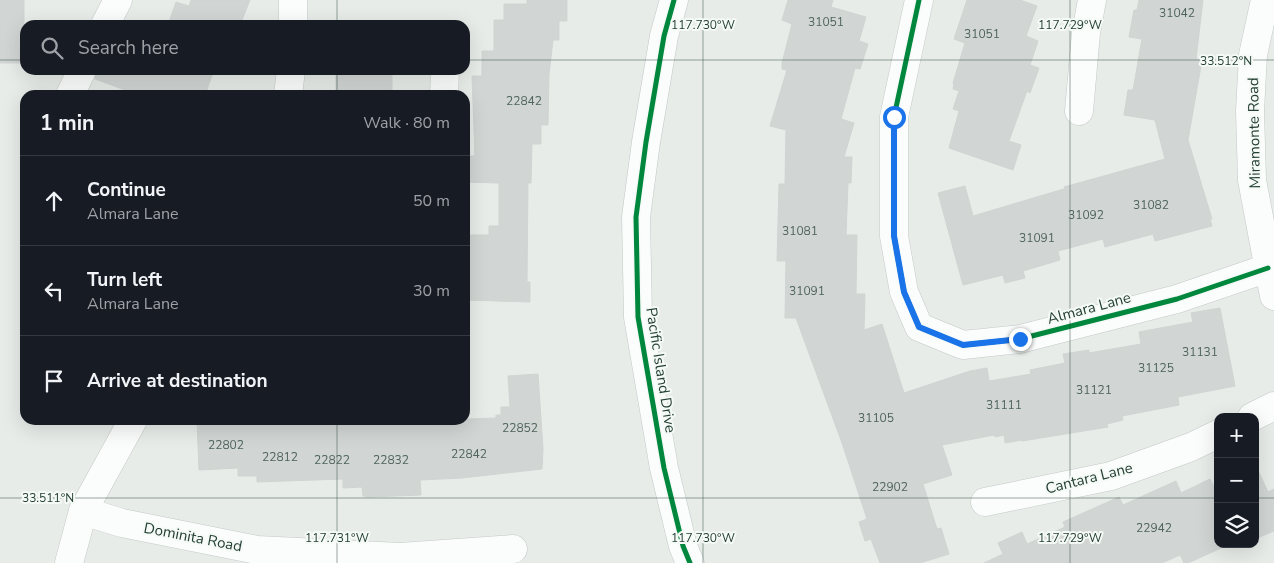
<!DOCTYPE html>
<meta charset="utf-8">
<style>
:root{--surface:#171b24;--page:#242831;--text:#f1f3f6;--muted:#9ea1a6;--line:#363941}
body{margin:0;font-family:"Nunito Sans",sans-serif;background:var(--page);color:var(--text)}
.controls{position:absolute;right:15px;bottom:15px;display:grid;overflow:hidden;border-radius:10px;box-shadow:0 5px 20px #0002}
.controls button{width:45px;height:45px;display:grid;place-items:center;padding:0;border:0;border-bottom:1px solid var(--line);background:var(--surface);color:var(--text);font:25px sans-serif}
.stop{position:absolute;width:15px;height:15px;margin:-11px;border:4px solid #1a73e8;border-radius:50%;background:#fff}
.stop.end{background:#1a73e8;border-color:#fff;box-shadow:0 1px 5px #0008}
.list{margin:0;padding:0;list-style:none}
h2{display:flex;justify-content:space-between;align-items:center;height:65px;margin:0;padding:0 20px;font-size:21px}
h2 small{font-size:16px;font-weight:400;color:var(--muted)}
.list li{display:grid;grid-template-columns:32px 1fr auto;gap:15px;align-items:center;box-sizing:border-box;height:90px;padding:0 20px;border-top:1px solid var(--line)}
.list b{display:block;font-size:19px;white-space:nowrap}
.list p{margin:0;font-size:16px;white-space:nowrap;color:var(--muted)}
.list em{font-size:16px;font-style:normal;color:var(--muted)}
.icon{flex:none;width:28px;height:28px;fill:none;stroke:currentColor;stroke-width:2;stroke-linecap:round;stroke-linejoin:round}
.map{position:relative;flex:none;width:1274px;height:563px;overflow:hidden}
.search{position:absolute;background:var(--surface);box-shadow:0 5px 20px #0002;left:20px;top:20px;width:450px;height:55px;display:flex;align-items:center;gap:12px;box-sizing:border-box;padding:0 18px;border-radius:15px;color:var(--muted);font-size:19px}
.panel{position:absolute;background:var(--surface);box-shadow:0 5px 20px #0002;left:20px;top:90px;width:450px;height:335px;border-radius:15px}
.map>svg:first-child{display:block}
.building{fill:#d1d5d3;stroke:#cfd5d2}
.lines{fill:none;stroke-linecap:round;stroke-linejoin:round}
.minor-casing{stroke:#c4c9c6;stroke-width:29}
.tertiary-casing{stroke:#c4c9c6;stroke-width:29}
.secondary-casing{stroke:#c2c9c6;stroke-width:29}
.minor{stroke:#fbfcfc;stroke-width:28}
.tertiary{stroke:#fbfcfc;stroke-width:28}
.secondary{stroke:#fbfcfc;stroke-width:28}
.cycleway-casing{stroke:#f5faf7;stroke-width:8}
.cycleway{stroke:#00873e;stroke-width:5}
.route{stroke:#1a73e8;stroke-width:6}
.ticks{fill:none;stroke:#243f34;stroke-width:1;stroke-opacity:0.45}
.labels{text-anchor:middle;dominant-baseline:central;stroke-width:4;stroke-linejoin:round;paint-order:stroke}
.number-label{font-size:12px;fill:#4f645c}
.street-label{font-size:15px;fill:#243f34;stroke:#f5faf7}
.ticks-label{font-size:12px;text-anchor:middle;fill:#243f34;stroke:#f5faf7;stroke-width:4;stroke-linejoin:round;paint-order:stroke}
</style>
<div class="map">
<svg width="1274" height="563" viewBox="0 0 1274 563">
<rect width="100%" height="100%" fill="#e7ece9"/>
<path class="building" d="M0,0H24V63H0Z
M191,0H250L240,25H168L176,2L189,6Z
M527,0H567V21H559V40H553L549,74L548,125H541V144H532L531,183H528L527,282H530V302L465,300L466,235H489V226H499V183L465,182V156H475L472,76H482V51H494V20H504V4H527Z
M788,0H833L831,7L866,17L859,41L868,44L860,69L855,68L841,119L854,123L844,157H852L851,183H848L846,235H857L856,294H865L864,330L882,324L904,393L970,371L987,368L989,381L1031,374L1030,370L1065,363L1063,354L1089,350V353L1141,344L1139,332L1193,322L1191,313L1220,308L1235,386L1178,397L1179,405L1122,416L1123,420L1107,424L1108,427L1022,441V440L1005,443L1004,435L995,437L994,435L942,445L952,475L923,484L937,529L941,528L949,554L920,563H880L871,539L865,541L859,522L867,519L842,443L796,318H785L786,261H777L779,184H785L786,130L770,126L787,70L782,69V63L792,24L782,20Z
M967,0H1020L1037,6L1026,36L1038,41L1030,65L1039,68L1030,93L1027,91L1009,141L1021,145L1013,170L949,148L959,111L953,109L959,91L953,89L954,83H953L965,43L954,39Z
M1139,0H1203L1196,59L1202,60L1188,140L1212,219H1210L1212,226L1155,241L1153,234L1105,247L1103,239L1058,251L1060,260L1023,271L1025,278L1005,283L1003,275L963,285L938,193L965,186L973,216L1067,188L1064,187L1165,159L1155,120L1124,115L1128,90H1133L1142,39L1129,37L1134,10H1137Z
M97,70H214L205,95H123L125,90L95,79Z
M336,70H392V95H336Z
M538,374L543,449L542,469L462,478L420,480L421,495L368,497L363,496L362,487L343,488V479L257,482V476H238V468L199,470L197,420H328V424L496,418V415H501V407H510L508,376Z
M1257,468L1268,492L1274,489V531L1255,539Z
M1210,479L1214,487L1218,486V544H1230L1188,563H1184L1180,555L1162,563H984L1003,554L998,543L1022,532L1027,544L1065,527L1063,522L1119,497L1123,505L1176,481L1181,493Z"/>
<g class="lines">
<defs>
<path id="minor" d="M919,0L894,117V236L904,292L919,327L963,345L1020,339L1177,299L1268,268
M105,25L118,0
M70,95L82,70
M444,95L445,70
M1079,111L1086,33L1092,0
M1252,417L1274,406
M985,502L1111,476L1191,447L1218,434
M83,511L122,523L257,550L400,557L513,549"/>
<path id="tertiary" d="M293,0V25
M1265,0L1253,55L1250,111L1252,180L1274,296
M288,95L291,70
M69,563L83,511L133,420"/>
<path id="secondary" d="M674,0L664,36L646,142L636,217L638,317L664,468L683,546L690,563"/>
</defs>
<use href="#minor" class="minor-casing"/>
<use href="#tertiary" class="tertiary-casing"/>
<use href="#secondary" class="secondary-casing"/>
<use href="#minor" class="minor"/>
<use href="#tertiary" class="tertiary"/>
<use href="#secondary" class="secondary"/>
<defs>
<path id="cycleway" d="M674,0L664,36L646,142L636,217L638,317L664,468L683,546L690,563
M919,0L894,117V236L904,292L919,327L963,345L1020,339L1177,299L1268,268"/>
</defs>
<use href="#cycleway" class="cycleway-casing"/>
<use href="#cycleway" class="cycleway"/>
</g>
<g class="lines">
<path class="route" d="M894,117V236L904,292L919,327L963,345L1020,339"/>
</g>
<path class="ticks" d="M337,0V25M703,0V563M1070,0V563M0,60H25M465,60H1274M337,70V95M337,420V563M0,498H1218M1255,498H1274"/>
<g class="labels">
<g class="number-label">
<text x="1177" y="13">31042</text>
<text x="826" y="22">31051</text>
<text x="982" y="34">31051</text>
<text x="524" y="101">22842</text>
<text x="1151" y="205">31082</text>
<text x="1086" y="215">31092</text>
<text x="800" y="231">31081</text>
<text x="1037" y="238">31091</text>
<text x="807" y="291">31091</text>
<text x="1200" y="352">31131</text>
<text x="1156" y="368">31125</text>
<text x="1094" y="390">31121</text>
<text x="1004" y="405">31111</text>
<text x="876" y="418">31105</text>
<text x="520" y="428">22852</text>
<text x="226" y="445">22802</text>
<text x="469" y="454">22842</text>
<text x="280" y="457">22812</text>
<text x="332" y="460">22822</text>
<text x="391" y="460">22832</text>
<text x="890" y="487">22902</text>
<text x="1154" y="528">22942</text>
</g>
<g class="street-label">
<text transform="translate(1254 133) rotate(-91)">Miramonte Road</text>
<text transform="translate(1089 308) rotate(-15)">Almara Lane</text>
<text transform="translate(661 370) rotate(81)">Pacific Island Drive</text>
<text transform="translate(1089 478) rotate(-14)">Cantara Lane</text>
<text transform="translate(193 537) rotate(11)">Dominita Road</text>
</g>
</g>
<g class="ticks-label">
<text x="703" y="29">117.730°W</text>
<text x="1070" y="29">117.729°W</text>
<text x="1226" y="65">33.512°N</text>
<text x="48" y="502">33.511°N</text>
<text x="337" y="542">117.731°W</text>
<text x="703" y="542">117.730°W</text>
<text x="1070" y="542">117.729°W</text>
</g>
</svg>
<div class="controls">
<button>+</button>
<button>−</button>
<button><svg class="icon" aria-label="layers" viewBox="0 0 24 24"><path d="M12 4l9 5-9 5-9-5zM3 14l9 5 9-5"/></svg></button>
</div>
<div class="stop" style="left:894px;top:117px"></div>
<div class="stop end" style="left:1020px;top:339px"></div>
<div class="search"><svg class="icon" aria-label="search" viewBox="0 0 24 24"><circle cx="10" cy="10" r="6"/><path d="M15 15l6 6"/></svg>Search here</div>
<section class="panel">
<h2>1 min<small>Walk · 80 m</small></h2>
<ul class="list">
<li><svg class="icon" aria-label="ahead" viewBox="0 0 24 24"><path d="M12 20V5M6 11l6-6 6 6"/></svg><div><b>Continue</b><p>Almara Lane</p></div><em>50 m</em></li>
<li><svg class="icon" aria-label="left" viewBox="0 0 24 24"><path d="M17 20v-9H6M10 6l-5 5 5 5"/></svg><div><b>Turn left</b><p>Almara Lane</p></div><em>30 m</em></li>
<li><svg class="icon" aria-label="arrive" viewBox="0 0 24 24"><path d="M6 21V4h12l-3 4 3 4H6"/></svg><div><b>Arrive at destination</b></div></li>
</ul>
</section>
</div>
